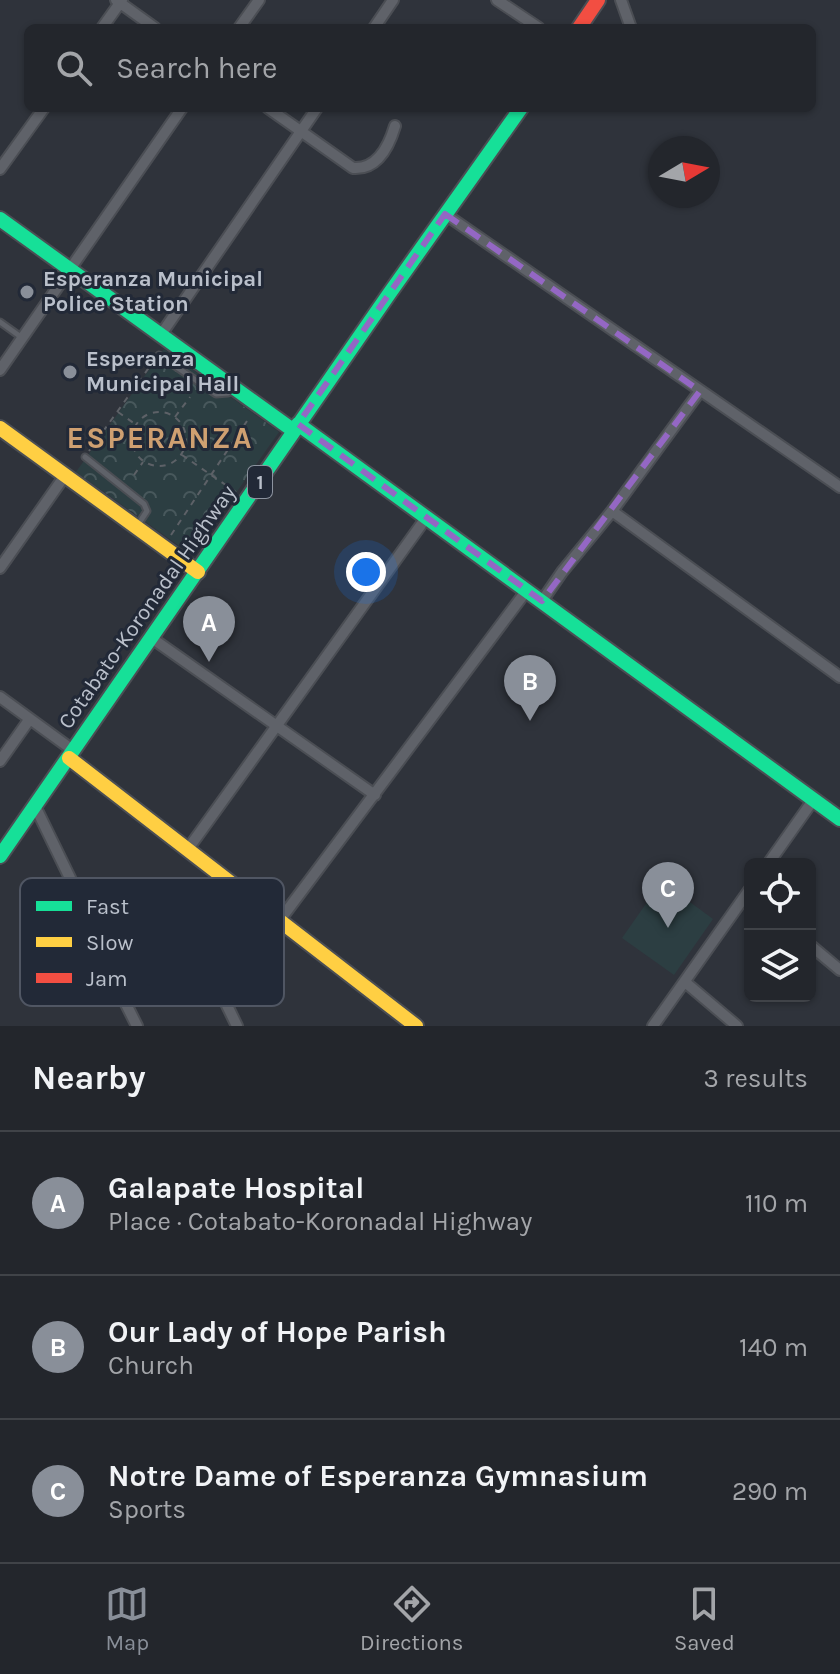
<!DOCTYPE html>
<meta charset="utf-8">
<style>
:root{--surface:#23262c;--page:#2f3238;--text:#f1f3f6;--muted:#a3a5a9;--line:#404348;--accent:#898f99}
body{margin:0;font-family:Karla,sans-serif;background:var(--page);color:var(--text)}
.controls{position:absolute;right:24px;bottom:24px;display:grid;overflow:hidden;border-radius:12px;box-shadow:0 2px 6px #0004}
.controls button{width:72px;height:72px;display:grid;place-items:center;padding:0;border:0;border-bottom:2px solid var(--line);background:var(--surface);color:var(--text);font:40px sans-serif}
.compass{position:absolute;left:648px;top:136px;width:72px;height:72px;border-radius:50%;background:var(--surface);box-shadow:0 2px 6px #0004;rotate:80deg}
.you{position:absolute;left:366px;top:572px;width:28px;height:28px;margin:-20px;border:6px solid #fff;border-radius:50%;background:#1a73e8;box-shadow:0 0 0 12px #1a73e833}
.badge{display:grid;place-items:center;width:52px;height:52px;border-radius:50%;background:var(--accent);color:#fff;font-size:26px;font-weight:700}
.pin{position:absolute;translate:-50% -66px;filter:drop-shadow(0 2px 4px #0008)}
.pin::after{content:'';position:absolute;top:42px;width:28px;height:24px;background:inherit;clip-path:polygon(0 0,100% 0,50% 100%)}
.list{margin:0;padding:0;list-style:none}
h2{display:flex;justify-content:space-between;align-items:center;height:104px;margin:0;padding:0 32px;font-size:34px}
h2 small{font-size:26px;font-weight:400;color:var(--muted)}
.list li{display:grid;grid-template-columns:52px 1fr auto;gap:24px;align-items:center;box-sizing:border-box;height:144px;padding:0 32px;border-top:2px solid var(--line)}
.list b{display:block;font-size:30px;white-space:nowrap}
.list p{margin:0;font-size:26px;white-space:nowrap;color:var(--muted)}
.list em{font-size:26px;font-style:normal;color:var(--muted)}
.icon{flex:none;width:44px;height:44px;fill:none;stroke:currentColor;stroke-width:2;stroke-linecap:round;stroke-linejoin:round}
.map{position:relative;flex:none;width:840px;height:1026px;overflow:hidden}
.search{position:absolute;background:var(--surface);box-shadow:0 2px 6px #0004;left:24px;right:24px;top:24px;height:88px;display:flex;align-items:center;gap:20px;box-sizing:border-box;padding:0 28px;border-radius:12px;color:var(--muted);font-size:30px}
.sheet{height:536px;background:var(--surface)}
nav{display:flex;justify-content:space-around;align-items:center;box-sizing:border-box;height:112px;border-top:2px solid var(--line);background:var(--surface);font-size:22px;color:var(--muted)}
nav a{display:grid;justify-items:center;gap:4px}
nav .on{color:var(--accent)}
.map>svg:first-child{display:block}
.grass{fill:#2c3e42}
.park{fill:url(#park-crowns)}
.lines{fill:none;stroke-linecap:round;stroke-linejoin:round}
.lane-casing{stroke:#4b4e54;stroke-width:9}
.street-casing{stroke:#4b4e54;stroke-width:14}
.fast-casing{stroke:#4b4e54;stroke-width:18}
.slow-casing{stroke:#4b4e54;stroke-width:18}
.jam-casing{stroke:#4b4e54;stroke-width:18}
.path{stroke:#5d6167;stroke-width:2;stroke-dasharray:6 6;stroke-linecap:butt}
.lane{stroke:#5f6269;stroke-width:5}
.street{stroke:#5f6269;stroke-width:10}
.fast{stroke:#16e098;stroke-width:14}
.slow{stroke:#ffcf43;stroke-width:14}
.jam{stroke:#f24e42;stroke-width:14}
.marked{fill:none;stroke:#9467c4;stroke-width:6;stroke-dasharray:16 10;stroke-linejoin:round}
.poi-dot{fill:#898f99;stroke:#222937;stroke-width:3}
.labels{text-anchor:middle;dominant-baseline:central;stroke-width:6;stroke-linejoin:round;paint-order:stroke}
.shield{fill:#222937;stroke:#8c939f;stroke-width:2}
.shield-label{font-size:20px;font-weight:bold;fill:#bac0cb}
.poi-label{font-size:22px;font-weight:bold;fill:#bac0cb;stroke:#222937;text-anchor:start}
.street-label{font-size:22px;fill:#bac0cb;stroke:#222937}
.district-label{font-size:30px;font-weight:bold;letter-spacing:2px;fill:#cfa071;stroke:#222937}
.key{fill:#222937;stroke:#505663;stroke-width:2}
.key-label{font-size:22px;fill:#bac0cb}
</style>
<div class="map">
<svg width="840" height="1026" viewBox="0 0 840 1026">
<defs>
<pattern id="park-crowns" width="20" height="18" patternUnits="userSpaceOnUse" patternTransform="scale(2)"><rect width="20" height="18" fill="#2c3e42"/><path d="M2 6a3 3 0 1 1 6 0M12 15a3 3 0 1 1 6 0" fill="none" stroke="#48585c"/></pattern>
</defs>
<rect width="100%" height="100%" fill="#2f333b"/>
<path class="grass" d="M668,886L713,919L674,975L622,938L657,888Z"/>
<path class="park" d="M164,349L279,432L192,555L76,472Z"/>
<g class="lines">
<defs>
<path id="lane" d="M0,322L21,337
M159,355L216,394L228,393L233,387
M85,457L144,504L147,511L137,526"/>
<path id="street" d="M116,0L155,28
M497,0L539,28
M621,0L631,28
M102,28L122,0
M239,28L259,0
M374,28L393,0
M268,108L353,168C378,170 389,146 395,126
M0,169L44,108
M445,214L840,487
M160,336L317,108
M0,370L182,108
M612,511L840,677
M0,568L66,474
M542,601L562,572L612,511L700,391
M153,639L375,795
M0,697L74,751
M0,761L29,720
M35,806L70,878L85,922L137,1026
M188,849L426,518
M768,864L814,799
M235,885L192,923L190,929L237,1026
M280,920L527,590
M810,945L840,970
M685,982L737,1026
M653,1026L750,889"/>
<path id="fast" d="M0,219L294,431
M298,424L840,819
M0,856L389,294L521,108"/>
<path id="slow" d="M0,428L198,572
M69,758L416,1026"/>
<path id="jam" d="M579,28L598,0"/>
</defs>
<use href="#lane" class="lane-casing"/>
<use href="#street" class="street-casing"/>
<use href="#fast" class="fast-casing"/>
<use href="#slow" class="slow-casing"/>
<use href="#jam" class="jam-casing"/>
<path class="path" d="M118,412L135,424
M132 439a27 27 0 1 1 54 0a27 27 0 1 1-54 0Z
M175,417L190,397
M89,451L153,362
M182,455L236,492
M134,475L143,462
M171,535L247,421"/>
<use href="#lane" class="lane"/>
<use href="#street" class="street"/>
<use href="#fast" class="fast"/>
<use href="#slow" class="slow"/>
<use href="#jam" class="jam"/>
</g>
<path class="marked" d="M445,214L700,391L542,601L298,424Z"/>
<g class="poi-dot">
<circle cx="27" cy="292" r="8"/>
<circle cx="70" cy="372" r="8"/>
</g>
<g class="labels">
<rect class="shield" x="248" y="466" width="24" height="32" rx="6"/>
<g class="shield-label">
<text x="260" y="482">1</text>
</g>
<g class="poi-label">
<text x="43" y="279">Esperanza Municipal<tspan x="43" dy="25">Police Station</tspan></text>
<text x="86" y="359">Esperanza<tspan x="86" dy="25">Municipal Hall</tspan></text>
</g>
<g class="street-label">
<text transform="translate(147 607) rotate(-55)">Cotabato-Koronadal Highway</text>
</g>
<g class="district-label">
<text x="160" y="438">ESPERANZA</text>
</g>
</g>
<rect x="20" y="878" width="264" height="128" rx="12" class="key"/>
<rect x="36" y="901" width="36" height="10" fill="#16e098"/>
<rect x="36" y="937" width="36" height="10" fill="#ffcf43"/>
<rect x="36" y="973" width="36" height="10" fill="#f24e42"/>
<g class="key-label">
<text x="86" y="914">Fast</text>
<text x="86" y="950">Slow</text>
<text x="86" y="986">Jam</text>
</g>
</svg>
<div class="controls">
<button><svg class="icon" aria-label="locate" viewBox="0 0 24 24"><circle cx="12" cy="12" r="6"/><path d="M12 2v4M12 18v4M2 12h4M18 12h4"/></svg></button>
<button><svg class="icon" aria-label="layers" viewBox="0 0 24 24"><path d="M12 4l9 5-9 5-9-5zM3 14l9 5 9-5"/></svg></button>
</div>
<svg class="compass" viewBox="-18 -18 36 36"><path d="M0-13l5 13h-10z" fill="#e53935"/><path d="M0 13l5-13h-10z" fill="#a3a5a9"/></svg>
<div class="you"></div>
<div class="pin badge" style="left:209px;top:662px">A</div>
<div class="pin badge" style="left:530px;top:721px">B</div>
<div class="pin badge" style="left:668px;top:928px">C</div>
<div class="search"><svg class="icon" aria-label="search" viewBox="0 0 24 24"><circle cx="10" cy="10" r="6"/><path d="M15 15l6 6"/></svg>Search here</div>
</div>
<section class="sheet">
<h2>Nearby<small>3 results</small></h2>
<ul class="list">
<li><span class="badge">A</span><div><b>Galapate Hospital</b><p>Place · Cotabato-Koronadal Highway</p></div><em>110 m</em></li>
<li><span class="badge">B</span><div><b>Our Lady of Hope Parish</b><p>Church</p></div><em>140 m</em></li>
<li><span class="badge">C</span><div><b>Notre Dame of Esperanza Gymnasium</b><p>Sports</p></div><em>290 m</em></li>
</ul>
</section>
<nav>
<a class="on"><svg class="icon" aria-label="map" viewBox="0 0 24 24"><path d="M3 6l6-2 6 2 6-2v14l-6 2-6-2-6 2zM9 4v14M15 6v14"/></svg>Map</a>
<a><svg class="icon" aria-label="directions" viewBox="0 0 24 24"><path d="M12 3l9 9-9 9-9-9zM9 14v-3h6M13 9l2 2-2 2"/></svg>Directions</a>
<a><svg class="icon" aria-label="saved" viewBox="0 0 24 24"><path d="M7 4h10v16l-5-4-5 4z"/></svg>Saved</a>
</nav>
